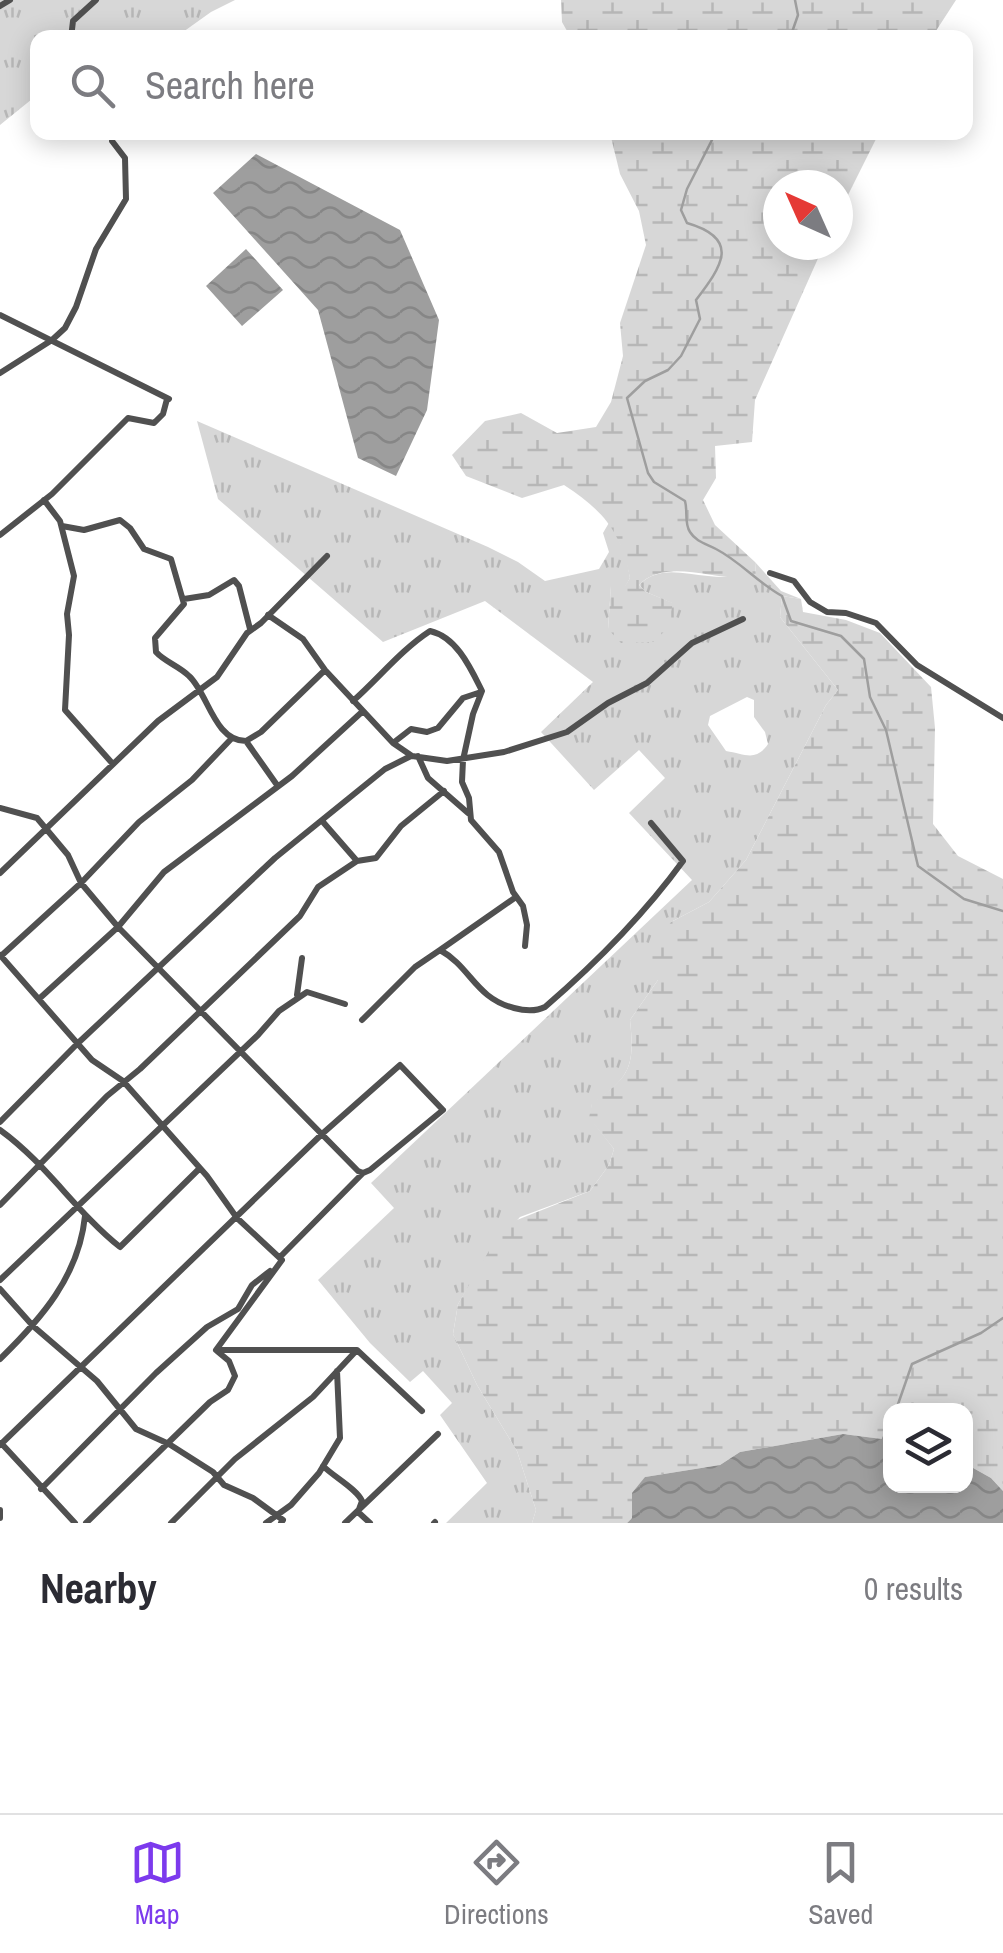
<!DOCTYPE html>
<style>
:root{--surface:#fff;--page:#f2f2f3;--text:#2b2b33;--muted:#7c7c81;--line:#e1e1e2;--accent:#7c3aed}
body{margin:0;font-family:"Archivo Narrow",sans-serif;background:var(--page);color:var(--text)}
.controls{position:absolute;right:30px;bottom:30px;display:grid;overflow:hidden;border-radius:20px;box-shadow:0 5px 25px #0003}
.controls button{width:90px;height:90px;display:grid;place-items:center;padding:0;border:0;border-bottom:2px solid var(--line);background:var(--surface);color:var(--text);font:50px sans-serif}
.compass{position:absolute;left:763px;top:170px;width:90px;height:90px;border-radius:50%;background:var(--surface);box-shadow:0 5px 25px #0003;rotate:315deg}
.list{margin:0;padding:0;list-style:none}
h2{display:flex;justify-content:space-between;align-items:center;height:130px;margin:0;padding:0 40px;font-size:42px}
h2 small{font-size:32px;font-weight:400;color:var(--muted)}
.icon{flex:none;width:55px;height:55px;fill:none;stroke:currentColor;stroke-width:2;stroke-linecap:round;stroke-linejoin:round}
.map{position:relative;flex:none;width:1003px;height:1523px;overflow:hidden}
.search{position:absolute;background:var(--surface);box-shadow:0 5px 25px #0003;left:30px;right:30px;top:30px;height:110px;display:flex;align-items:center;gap:25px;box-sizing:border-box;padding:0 35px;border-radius:20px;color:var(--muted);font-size:38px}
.sheet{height:290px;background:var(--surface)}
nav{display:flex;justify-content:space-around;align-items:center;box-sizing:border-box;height:140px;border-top:2px solid var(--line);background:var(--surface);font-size:28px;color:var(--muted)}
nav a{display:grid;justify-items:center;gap:5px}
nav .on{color:var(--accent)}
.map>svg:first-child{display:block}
.grass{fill:url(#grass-tufts);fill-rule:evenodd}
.wetland{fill:url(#wetland-marsh)}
.water{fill:url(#water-waves)}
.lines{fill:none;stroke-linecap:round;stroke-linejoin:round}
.stream{stroke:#9e9e9e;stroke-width:2.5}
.street{stroke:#505050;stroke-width:6}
</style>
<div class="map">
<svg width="1003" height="1523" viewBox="0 0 1003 1523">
<defs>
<pattern id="grass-tufts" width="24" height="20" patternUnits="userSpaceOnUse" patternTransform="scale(2.5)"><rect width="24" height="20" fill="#d7d7d7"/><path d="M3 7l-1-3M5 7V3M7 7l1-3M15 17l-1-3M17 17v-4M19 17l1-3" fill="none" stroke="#b7b7b7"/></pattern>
<pattern id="wetland-marsh" width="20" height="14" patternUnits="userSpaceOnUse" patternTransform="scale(2.5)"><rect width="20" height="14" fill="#d7d7d7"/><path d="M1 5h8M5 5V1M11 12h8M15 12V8" fill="none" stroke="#b7b7b7"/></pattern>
<pattern id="water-waves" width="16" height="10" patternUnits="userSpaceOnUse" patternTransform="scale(2.5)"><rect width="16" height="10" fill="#9e9e9e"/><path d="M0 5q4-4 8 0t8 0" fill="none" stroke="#868686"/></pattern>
</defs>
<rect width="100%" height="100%" fill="#fff"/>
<path class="grass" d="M0,0H235L211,12L176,37L38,38L37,95L0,125Z
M197,421L488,547L518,562L545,581L599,569L609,552L603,533L610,521L626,556L630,578L625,587L611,586L608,629L672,603L646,592L639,585C659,565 683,574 708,576C724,578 740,576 756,576L755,562L781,591L801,599L782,596L780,617L838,690L826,705L746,860L709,902L671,922L658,980L630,1020C635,1067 630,1077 592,1104L590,1118L614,1149L609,1165L590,1191L520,1217L494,1246L458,1304L453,1334L477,1385L517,1451L536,1510L532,1523H446L487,1483L440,1415L452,1403L423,1371L410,1382L370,1343L318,1280L394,1208L371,1183L692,880L629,813L665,778L639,750L594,790L541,732L593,682L485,601L383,642L218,499ZM747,697L754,700V717L765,732L768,744C756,762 745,754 726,751L708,725L710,716Z"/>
<path class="wetland" d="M561,0H956L932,37L571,38L562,22Z
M610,133H879L838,215V185H778V245H824L755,400L752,442L715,446L716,478L703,500L715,525L755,562L756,576C721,585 668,555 639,585L646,592L673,603L667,629L653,642L621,643L608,629L611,585L625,586L630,578C621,532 604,511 564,485L522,498L466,476L452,455L485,421L521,413L557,433L596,427L611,402L623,356L620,323L646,245L639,211L620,174Z
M782,596L801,599L803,612L846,620L880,633L931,687L935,728L933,824L958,856L1003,879V1491L991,1478L966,1464V1410H890V1440L843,1434L740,1452L720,1465L645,1477L632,1518L627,1523H532L536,1510L517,1451L477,1385L453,1334L458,1304L504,1225L590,1191L609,1165L614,1149L589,1118L592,1103C630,1077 635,1067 630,1020L658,980L650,953L671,922L709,902L746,860L826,705L838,690L780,617Z"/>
<path class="water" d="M256,154L400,230L439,320L427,410L396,476L358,458L318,310L213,193Z
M246,249L283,290L242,326L206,286Z
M843,1434L890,1440V1486H966V1464L991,1478L1003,1491V1523H627L632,1518V1493L645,1477L720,1465L740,1452Z"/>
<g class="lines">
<path class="stream" d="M790,38L798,15L795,0
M716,132L687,189L681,210L687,223C742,239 721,267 696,300L700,319L681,356L668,370L645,381L627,398L648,473L654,482L685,501C688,512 684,523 690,532C696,542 707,544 716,549C741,562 758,583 782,596L791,621L841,636L864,659L870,697L886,730L918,866L964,899L1003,911
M896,1410L912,1364L981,1333L1003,1318
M883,1439L890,1423"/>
<path class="street" d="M0,6L10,0
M71,38L73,21L96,0
M0,315L169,399
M0,373L52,340L65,328L76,307L96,249L126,199L125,158L112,141L113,132
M44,500L60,521L74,576L67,614L69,635L65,710L112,763
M62,526L84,530L120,520L130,528L144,549L171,559L184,604L155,638L156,652C165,662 179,666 189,676C208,693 214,741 246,741L277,785
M0,535L52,494L128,418L154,423L163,414L167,399
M770,573L794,581L810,602L827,612L846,613L876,623L917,665L1003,718
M184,599L209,595L234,580L239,586L250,629
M268,615L303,639L325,670L393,743L412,756L447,761L504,752L567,732L608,703L647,683L692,643L743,619
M353,701C379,678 401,650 430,631C457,637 471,669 482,691L473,714L463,760L462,782L469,798L471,820L499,852L513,892L523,906L527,925L525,946
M246,741L261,732L325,670
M393,743L411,729L427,732L438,728L463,698L481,692
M418,756L428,778L468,813
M0,808L37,818L68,855L81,883L118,927L358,1171L363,1173L370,1170L443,1110L400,1065L322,1134L0,1445
M323,822L357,861L376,858L401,826L444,791
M0,873L158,721L217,677L247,633L261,623L327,556
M440,950L516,897
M0,955L92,1060L123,1081L207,1176L237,1218L282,1260L216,1350H357L422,1411
M1,956L81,883L139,822L192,780L232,738
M297,995L302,958
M40,998L118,927L164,872L292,776L363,711
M362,1020L415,967L440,950C471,967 475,998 514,1008C525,1011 535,1012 545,1007C596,963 643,916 683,861L651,823
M0,1122L77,1044L275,858L385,769L411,756
M0,1130C46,1163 76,1212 120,1247L199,1169
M0,1205L107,1096L140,1069L300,916L318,887L357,861
M280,1257L363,1173
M0,1280L258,1035L279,1011L307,992L345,1004
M0,1289L33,1326L97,1381L136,1429L169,1444L213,1472L224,1485L253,1498L283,1520L281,1523
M0,1359C41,1319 79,1276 85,1216
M1,1443L75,1523
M323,1466C334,1477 357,1489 362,1501L358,1512L370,1523
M41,1489L156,1373L207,1327L238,1309L252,1285L270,1271
M0,1510V1518
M86,1523L210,1402L228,1390L235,1376L229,1361L217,1351
M171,1523L235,1459L313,1397L356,1351
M266,1523L291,1505L319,1473L340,1438L337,1371
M345,1523L438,1434
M434,1523L435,1522"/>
</g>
</svg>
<div class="controls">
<button><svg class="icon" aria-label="layers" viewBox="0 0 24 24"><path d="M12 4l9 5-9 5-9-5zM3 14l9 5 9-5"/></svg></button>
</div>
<svg class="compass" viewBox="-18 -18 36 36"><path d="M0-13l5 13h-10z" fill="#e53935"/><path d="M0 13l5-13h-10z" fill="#7c7c81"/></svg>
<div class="search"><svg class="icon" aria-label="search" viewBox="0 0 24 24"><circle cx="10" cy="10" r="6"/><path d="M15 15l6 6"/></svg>Search here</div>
</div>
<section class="sheet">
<h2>Nearby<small>0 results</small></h2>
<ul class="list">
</ul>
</section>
<nav>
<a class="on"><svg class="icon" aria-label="map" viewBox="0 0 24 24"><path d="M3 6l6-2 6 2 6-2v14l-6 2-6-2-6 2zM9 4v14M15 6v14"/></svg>Map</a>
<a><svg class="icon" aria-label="directions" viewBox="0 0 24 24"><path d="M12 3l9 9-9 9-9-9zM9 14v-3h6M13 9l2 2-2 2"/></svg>Directions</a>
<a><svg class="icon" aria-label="saved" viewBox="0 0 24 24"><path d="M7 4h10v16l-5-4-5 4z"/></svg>Saved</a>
</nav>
